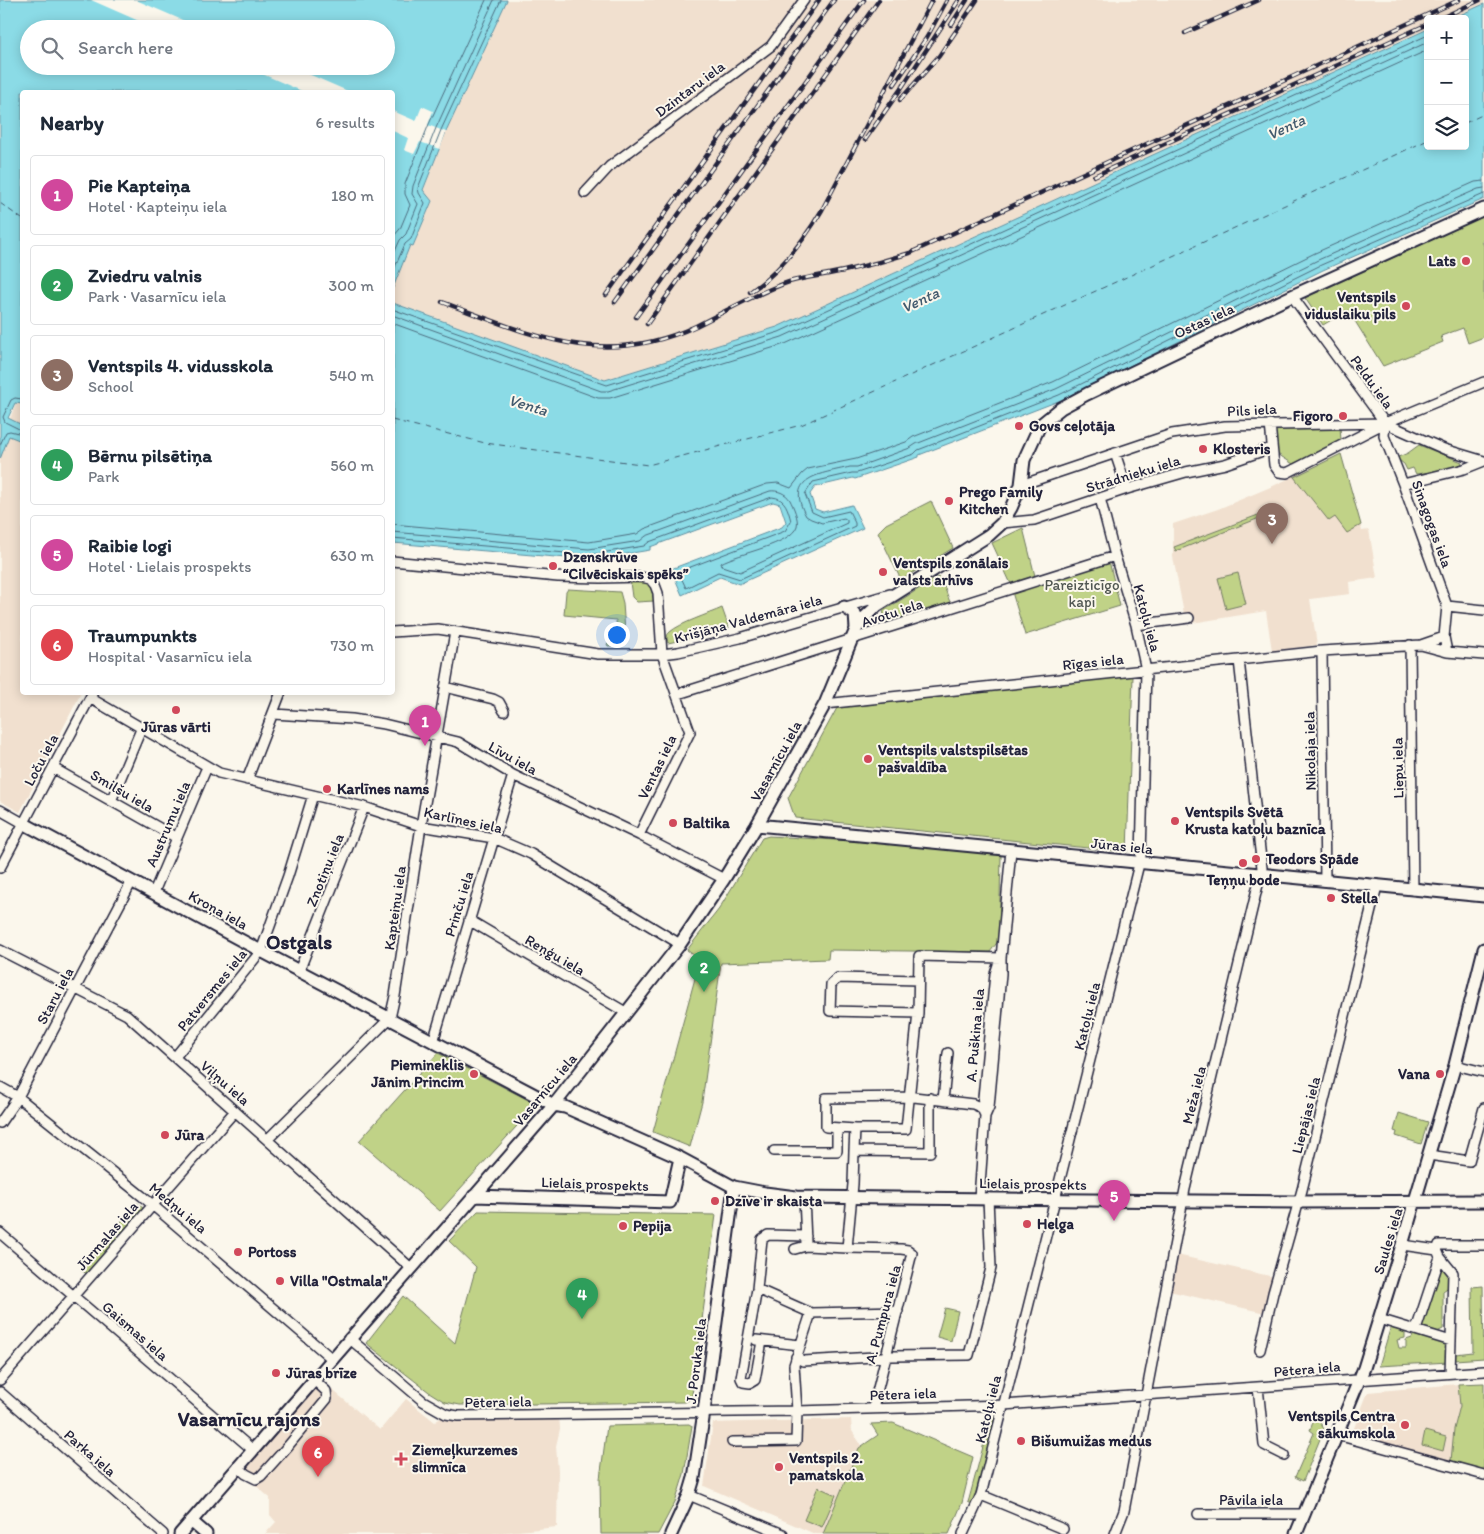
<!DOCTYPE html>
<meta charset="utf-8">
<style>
:root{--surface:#fff;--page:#f6f6f7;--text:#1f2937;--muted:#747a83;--line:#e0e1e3;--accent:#111827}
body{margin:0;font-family:Itim,sans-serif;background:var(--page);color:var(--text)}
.controls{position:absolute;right:15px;top:15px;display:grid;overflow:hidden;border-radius:5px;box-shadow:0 2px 12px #0003}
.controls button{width:45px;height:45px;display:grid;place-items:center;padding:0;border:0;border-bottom:1px solid var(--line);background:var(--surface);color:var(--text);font:25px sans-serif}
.you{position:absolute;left:616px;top:634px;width:18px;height:18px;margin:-12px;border:4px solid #fff;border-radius:50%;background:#1a73e8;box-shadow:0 0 0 8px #1a73e833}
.badge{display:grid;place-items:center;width:32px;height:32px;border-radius:50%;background:var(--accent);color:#fff;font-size:16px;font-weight:700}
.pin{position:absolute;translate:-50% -41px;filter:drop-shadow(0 1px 2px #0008)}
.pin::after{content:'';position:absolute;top:26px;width:18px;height:15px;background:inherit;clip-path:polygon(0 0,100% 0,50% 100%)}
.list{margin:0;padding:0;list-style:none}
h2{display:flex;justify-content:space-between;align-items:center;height:65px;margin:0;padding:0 20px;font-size:21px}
h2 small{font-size:16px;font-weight:400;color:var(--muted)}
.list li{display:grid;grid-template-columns:32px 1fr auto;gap:15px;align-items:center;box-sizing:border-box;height:80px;margin:0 10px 10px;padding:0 10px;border:1px solid var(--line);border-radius:5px}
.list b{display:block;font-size:19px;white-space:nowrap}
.list p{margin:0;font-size:16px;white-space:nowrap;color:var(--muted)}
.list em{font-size:16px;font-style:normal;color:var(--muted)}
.icon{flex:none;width:28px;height:28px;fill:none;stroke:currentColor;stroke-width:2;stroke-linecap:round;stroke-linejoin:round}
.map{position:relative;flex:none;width:1484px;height:1534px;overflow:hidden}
.search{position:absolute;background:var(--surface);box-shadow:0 2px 12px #0003;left:20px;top:20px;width:375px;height:55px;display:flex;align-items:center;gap:12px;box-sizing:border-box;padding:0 18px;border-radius:28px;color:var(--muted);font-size:19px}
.panel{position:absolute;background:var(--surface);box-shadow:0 2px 12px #0003;left:20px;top:90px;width:375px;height:605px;border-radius:5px}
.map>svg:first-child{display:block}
.built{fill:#f1e0cf}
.green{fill:#c0d287;stroke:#717a61}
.water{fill:#8bdbe6;stroke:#6191a2;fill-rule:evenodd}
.pier{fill:#fbf7ec}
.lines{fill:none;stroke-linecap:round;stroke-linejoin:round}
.shore{stroke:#4c6c7f;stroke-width:1}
.ferry{stroke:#425a6e;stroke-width:1;stroke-dasharray:6 5;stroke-linecap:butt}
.minor-casing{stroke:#22223b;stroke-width:12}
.tertiary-casing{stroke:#22223b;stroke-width:15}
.minor{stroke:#fbf7ec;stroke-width:9}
.tertiary{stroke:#fbf7ec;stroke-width:11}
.rail-casing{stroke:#22223b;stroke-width:4.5}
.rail{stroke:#fbf7ec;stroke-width:2.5;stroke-dasharray:8;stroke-linecap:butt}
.poi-dot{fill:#d1495b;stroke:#fbf7ec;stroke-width:2}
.labels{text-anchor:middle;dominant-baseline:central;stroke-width:4;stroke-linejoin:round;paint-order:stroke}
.street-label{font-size:15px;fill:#22223b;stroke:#fbf7ec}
.poi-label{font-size:15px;font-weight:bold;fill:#22223b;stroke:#fbf7ec;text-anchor:start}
.park-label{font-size:15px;fill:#515752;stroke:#fbf7ec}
.water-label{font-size:16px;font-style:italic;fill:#425a6e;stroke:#fbf7ec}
.district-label{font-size:20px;font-weight:bold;fill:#22223b;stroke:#fbf7ec}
</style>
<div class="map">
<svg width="1484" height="1534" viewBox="0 0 1484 1534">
<rect width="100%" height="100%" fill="#fbf7ec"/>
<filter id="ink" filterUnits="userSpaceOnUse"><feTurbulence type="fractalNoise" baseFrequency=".02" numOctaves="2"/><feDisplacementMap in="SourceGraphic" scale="10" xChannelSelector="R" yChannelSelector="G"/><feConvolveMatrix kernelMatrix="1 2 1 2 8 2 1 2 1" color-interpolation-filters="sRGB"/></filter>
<g filter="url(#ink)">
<path class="built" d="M507,0H1484V4L1451,19H1428V29L777,327L605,380L393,303L392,288L410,245L413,246L432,201L423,191L446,132Z
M16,403L22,404V692L81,693L20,812L0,801V445Z
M1341,454L1362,531L1369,530L1377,578L1349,582L1350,594L1310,599L1317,645L1272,651L1266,611L1186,624L1173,557V524L1218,509L1273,486Z
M1177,1255L1274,1277L1265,1313L1169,1291Z
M316,1376L380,1430L406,1399L435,1422L446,1414L559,1415L560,1429L556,1446L558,1471L557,1527L491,1534H265L276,1522L270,1515V1498L236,1468Z
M1458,1384L1460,1406L1454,1429L1451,1461L1365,1438L1352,1433L1368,1392Z
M851,1419L852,1431L862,1446L859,1448L823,1534H815L704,1486L713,1423Z"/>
<path class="green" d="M1484,216V240L1482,241L1484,246V337L1468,343L1463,328L1441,336L1443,342L1383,366L1348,310L1323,325L1305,298Z
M1340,427L1341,440L1293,464L1276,453L1275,432L1280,428Z
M1419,445L1462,462L1460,468L1416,474L1413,468L1407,470L1404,464L1396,458L1408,453Z
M1341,454L1361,525L1347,533L1335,517L1329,521L1294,477Z
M931,501L953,548L901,580L878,532L886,524Z
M1266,512L1267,515L1176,551L1174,547Z
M1023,528L1035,576L1011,584L992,543Z
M1109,561L1120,606L1025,635L1012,592Z
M1238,573L1246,604L1226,609L1218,578Z
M938,577L944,586L951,605L887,627L883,611Z
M630,582L647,583L651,587L654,601L637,602L632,597Z
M568,589L620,592L623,603L625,632L612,646H608L607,644L617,632L616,620L564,615L566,592Z
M722,608L729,628L698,635L697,632L690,634L691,638L668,643C667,639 666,635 670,632C680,623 709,614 722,608Z
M1133,676L1127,852L795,818L788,798L837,708Z
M769,836L950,847L1003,854L1001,856L999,940L990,952L829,950L828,959L721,963L702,1102L690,1147L653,1132L700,960L687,950L719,909L762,838Z
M438,1053L534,1103L535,1106L440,1211L359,1141Z
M1399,1113L1428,1122L1421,1144L1396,1136L1397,1132L1394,1131Z
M137,1203L144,1209L122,1235L115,1229Z
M478,1211L716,1215L692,1395L689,1400L685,1402L460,1405L445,1402L429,1392L366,1343L403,1296L455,1343L476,1267L449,1241Z
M113,1232L119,1237L88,1275L81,1270Z
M1440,1269L1446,1270L1449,1273L1450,1286L1443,1291V1329L1435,1333L1421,1328Z
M1483,1286L1484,1358L1455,1360V1354L1473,1352L1472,1287Z
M945,1308L958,1311L951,1341L937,1337Z
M1391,1326L1405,1330V1338L1397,1340L1399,1348H1406V1340L1412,1338L1414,1333L1449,1343V1362L1379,1366Z
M1484,1383V1470L1451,1461L1454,1429L1460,1406L1458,1384Z
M991,1417H995L979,1483L972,1504L968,1502L969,1499Z
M1317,1418L1324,1429L1303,1481L1295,1477L1314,1433L1310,1430L1314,1420Z
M893,1423L973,1457L962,1503L949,1534H823L859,1448L878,1435L871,1424Z
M689,1424L692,1426L684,1474L676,1500L658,1534H601L600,1479L607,1426Z
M1425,1431L1446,1437L1443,1451L1422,1445Z
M818,1487L836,1495L822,1527L804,1520Z"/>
<path class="water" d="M0,0H507L446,132L423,190L432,201L413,246L410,245L393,288L392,92H22V404L15,403L8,418L22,425V433L19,440L9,436L0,459ZM29,29H386V66H29Z
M1484,4V199L1323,270L1061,400L919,455V457L855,479L853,478L815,487L810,494L815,509L823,512L852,505L863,528L739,584L720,577L682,595L671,569L782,527L786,522L780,504L773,502L650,547V550L590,560L393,543V303L605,380L777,327L1428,29V146H1465V19H1451Z"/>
<path class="pier" d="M91,0H136L203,29H157Z
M244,66H290L350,92H304Z
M422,106L433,111L428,125L446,132L440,149L420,142L414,154L404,150L408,138L393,131V111L416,121Z"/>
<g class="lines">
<path class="shore" d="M392,238L400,229L410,205L405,194V184L429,124L486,0
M392,258L400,240L406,234L418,204L412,194L413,186L436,128L494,0
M392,274L405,244L411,239L425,203L419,193L418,188L441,130L501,0
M392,309L607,385L779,332L1428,35
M392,315L601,391H608L782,337L1428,42
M392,323L598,398H610L785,344L1428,50
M0,445L6,432L10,431L18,433L20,432L19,429L5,422L3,417L11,400L15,398L22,399
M392,524L589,542L637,534L644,529L767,484L778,483L791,488L802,474L808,469L856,459L906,442L913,437L1053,382L1315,253L1475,182L1484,181
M392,532L589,549L640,541L646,536L770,491C777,490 786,493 790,500C793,506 799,519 797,526C791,545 738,553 721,563L722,566L740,572L847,523V520L844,518L822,523L811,519L806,516C784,476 821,474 850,467H857L910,448L916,444L1056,389L1318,260L1478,189L1484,188
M392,538L589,555L644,546L649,542L772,497C786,498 788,510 791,521L785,531L680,571L679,573L686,588L718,572L740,579L855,526V523L849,511L823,517L812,512L805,494L813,482L852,473H857L914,454L918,450L1059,395L1321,265L1484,194"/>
<path class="ferry" d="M1465,123L1484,114
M0,203L22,219
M392,420L485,443L648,465L801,425L1428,140"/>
<defs>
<path id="minor" d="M585,193L610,166L771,46L804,0
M1292,296L1385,423L1444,449L1484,461
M1385,423L1384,436L1403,484L1447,606L1444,637L1447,652
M1270,424L1274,465L1279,472L1287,473L1383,424
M1115,453L1127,489
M1403,484L1464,469L1484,461
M1021,485L1172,434L1225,426L1385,423L1484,382
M1002,523L1034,520L1127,489L1186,472L1225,464L1271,448
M392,561L558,577L601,578L641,577L650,579L655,585L658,593L662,654L690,732L639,835
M1447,606L1484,610
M1136,625L1189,618
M392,632L438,629L598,654H662L678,652L740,638L890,594
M1410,645L1413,890
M1421,645L1444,637
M1322,651L1325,881
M445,687L493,699L499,702L504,711
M678,694L1115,556
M90,698L219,773L364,807L421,826L494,838L531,854L680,944
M825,704L1322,651L1421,645L1447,652L1484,655
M274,714L352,719L384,724L458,742L513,775L639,835L724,879
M53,768L177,838
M247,780L281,692
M111,801L142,727
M0,810L23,823
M0,868L93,692
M154,892L207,767
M469,920L627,1013
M0,950L127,1015L411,1268
M299,971L364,807
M918,1013L830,1011L831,984L838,978L918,980
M433,1042L513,775
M175,1057L261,951L288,876L313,795
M1455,1065L1484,1072
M0,1087L18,1097L142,1196L331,1358
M943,1100L948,1053
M984,1113L982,1108L995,974L999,962
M0,1123L18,1097L132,881
M855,1129L826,1127V1098L914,1097L973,1104L982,1108
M268,1139L390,1018L395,996L421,826L455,632
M774,1151H837V1129
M854,1151L855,1129H906L918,1013L919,956L1001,958
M1429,1155L1469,1161L1484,1108
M804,1197L806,1242
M979,1198L985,1116L989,1107L1001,974V958L1011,850
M0,1233L253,1450
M1402,1245L1437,1250L1439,1245H1484
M795,1249L806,1246L847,1248
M1437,1250L1440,1257L1453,1273L1450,1373
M757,1289L811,1313L898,1311
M1379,1319L1451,1341
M1416,1330L1440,1257
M349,1338L423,1401L446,1414L458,1416L797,1411L1004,1405L1484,1371
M756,1340L800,1345
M762,1341L755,1380L750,1383L743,1382L741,1378L757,1289L762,1239L768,1235L806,1236
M1260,1350L1273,1293L1302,1190L1377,886
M796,1357L803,1361L892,1356L969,1355L991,1268L988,1198
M0,1380L235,1111
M1258,1387L1264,1445L1284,1455
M0,1392L163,1534
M873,1408L912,1253L908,1250L901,1249L847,1248L853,1184L854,1151L930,1152V1098
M1337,1435L1484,1475
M732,1442L796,1441L797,1411L794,1365L811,1313
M238,1467L246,1474L256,1479L261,1476L288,1446L327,1399L326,1391L313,1379
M689,1495L783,1534
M981,1495L1063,1529
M1198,1514H1305
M963,1534L981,1495L1141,856L1146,670L1136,625L1115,556L1100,498
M1115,1534L1124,1511L1185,1189L1262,868L1239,660"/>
<path id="tertiary" d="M844,607L855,614L856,629
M23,823L261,951L554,1105L565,1107L680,1158L734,1187L765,1193L796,1197L1298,1202L1484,1201
M757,825L1484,896
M474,1196L670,1202L680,1158
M191,1521L206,1534
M180,1534L554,1105L680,944L724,879L757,825L825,704L856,629L865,617L878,605L989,535L1002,523L1011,508L1021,485L1024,460L1040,425L1061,408L1087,394L1292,296L1484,209
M671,1534L689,1495L694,1478L704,1412L734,1187
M1296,1534L1364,1368L1402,1245L1455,1065L1484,949"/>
</defs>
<use href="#minor" class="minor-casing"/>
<use href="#tertiary" class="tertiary-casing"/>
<use href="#minor" class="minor"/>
<use href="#tertiary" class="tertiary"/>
<defs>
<path id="rail" d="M1439,19L1480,0
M951,25L967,0
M1185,33L1259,0
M894,85L927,37L947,0
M900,100L939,56L977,0
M865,140L900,90L959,0
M1094,176L1428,24
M750,292C781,271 803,242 822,210L932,0
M606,295L819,0
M442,302C532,335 602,370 696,326C727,311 756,293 789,282C806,277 826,275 844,271C866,266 888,260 910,253L1459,0
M615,302L834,0
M636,317L864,0
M647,324L879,0"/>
</defs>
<use href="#rail" class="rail-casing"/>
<use href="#rail" class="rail"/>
</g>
</g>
<g class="poi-dot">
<circle cx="1466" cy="261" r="5"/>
<circle cx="1406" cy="306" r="5"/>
<circle cx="1343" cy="416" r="5"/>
<circle cx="1019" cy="426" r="5"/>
<circle cx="1203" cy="449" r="5"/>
<circle cx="949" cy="501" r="5"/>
<circle cx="553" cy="566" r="5"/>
<circle cx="883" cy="572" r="5"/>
<circle cx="176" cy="710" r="5"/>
<circle cx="868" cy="759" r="5"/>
<circle cx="327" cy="789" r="5"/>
<circle cx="1175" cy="821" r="5"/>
<circle cx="673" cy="823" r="5"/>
<circle cx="1256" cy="859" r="5"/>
<circle cx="1243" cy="863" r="5"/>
<circle cx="1331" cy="898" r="5"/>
<circle cx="474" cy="1074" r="5"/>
<circle cx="1440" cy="1074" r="5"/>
<circle cx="165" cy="1135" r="5"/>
<circle cx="715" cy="1201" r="5"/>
<circle cx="1027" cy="1224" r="5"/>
<circle cx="623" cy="1226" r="5"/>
<circle cx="238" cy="1252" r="5"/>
<circle cx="280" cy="1281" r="5"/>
<circle cx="276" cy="1373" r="5"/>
<circle cx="1405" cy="1425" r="5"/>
<circle cx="1021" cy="1441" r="5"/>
<path d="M398.5 1451.5h5v5h5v5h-5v5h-5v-5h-5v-5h5z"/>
<circle cx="779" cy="1467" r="5"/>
</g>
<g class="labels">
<g class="street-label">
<text transform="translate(690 89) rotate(-37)">Dzintaru iela</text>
<text transform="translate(1204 321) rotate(-25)">Ostas iela</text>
<text transform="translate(1372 382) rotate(54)">Peldu iela</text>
<text transform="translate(1252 410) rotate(-3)">Pils iela</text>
<text transform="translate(1133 474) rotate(-17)">Strādnieku iela</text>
<text transform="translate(1432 524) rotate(70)">Sinagogas iela</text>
<text transform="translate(892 613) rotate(-18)">Avotu iela</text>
<text transform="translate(1147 618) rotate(75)">Katoļu iela</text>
<text transform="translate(748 619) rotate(-15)">Krišjāņa Valdemāra iela</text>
<text transform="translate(1093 662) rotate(-6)">Rīgas iela</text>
<text transform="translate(1310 751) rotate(-91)">Nikolaja iela</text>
<text transform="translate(513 758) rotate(29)">Līvu iela</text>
<text transform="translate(41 760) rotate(-62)">Loču iela</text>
<text transform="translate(776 761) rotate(-61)">Vasarnīcu iela</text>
<text transform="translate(657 767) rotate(-64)">Ventas iela</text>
<text transform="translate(1398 768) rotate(-91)">Liepu iela</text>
<text transform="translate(122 791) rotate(30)">Smilšu iela</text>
<text transform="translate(463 820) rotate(12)">Karlīnes iela</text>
<text transform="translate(168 824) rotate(-67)">Austrumu iela</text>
<text transform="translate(1122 846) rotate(6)">Jūras iela</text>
<text transform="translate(325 870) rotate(-68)">Znotiņu iela</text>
<text transform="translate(459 904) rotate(-73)">Prinču iela</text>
<text transform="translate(395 908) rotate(-82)">Kapteiņu iela</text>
<text transform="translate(218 910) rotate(29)">Kroņa iela</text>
<text transform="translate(555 955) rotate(30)">Reņģu iela</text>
<text transform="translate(212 990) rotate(-51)">Patversmes iela</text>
<text transform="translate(55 996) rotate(-62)">Staru iela</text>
<text transform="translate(1087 1016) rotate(-76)">Katoļu iela</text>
<text transform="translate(975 1035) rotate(-85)">A. Puškina iela</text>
<text transform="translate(225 1083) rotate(41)">Viļņu iela</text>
<text transform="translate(545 1090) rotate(-50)">Vasarnīcu iela</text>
<text transform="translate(1194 1095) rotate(-76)">Meža iela</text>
<text transform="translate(1306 1115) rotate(-76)">Liepājas iela</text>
<text transform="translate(595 1184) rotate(2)">Lielais prospekts</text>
<text transform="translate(1033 1184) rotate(1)">Lielais prospekts</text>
<text transform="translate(178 1208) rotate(40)">Medņu iela</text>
<text transform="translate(107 1236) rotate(-49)">Jūrmalas iela</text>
<text transform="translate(1388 1241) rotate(-73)">Saules iela</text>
<text transform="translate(883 1314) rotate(-75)">A. Pumpura iela</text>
<text transform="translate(135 1331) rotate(41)">Gaismas iela</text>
<text transform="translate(696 1361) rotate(-83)">J. Poruka iela</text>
<text transform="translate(1307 1369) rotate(-5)">Pētera iela</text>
<text transform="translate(903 1394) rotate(-2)">Pētera iela</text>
<text transform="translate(498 1402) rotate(-1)">Pētera iela</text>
<text transform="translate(988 1409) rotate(-76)">Katoļu iela</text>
<text transform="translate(90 1453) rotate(41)">Parka iela</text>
<text x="1251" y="1500">Pāvila iela</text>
</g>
<g class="poi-label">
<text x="1456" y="261" text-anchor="end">Lats</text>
<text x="1396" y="297" text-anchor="end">Ventspils<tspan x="1396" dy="17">viduslaiku pils</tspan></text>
<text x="1333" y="416" text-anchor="end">Figoro</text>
<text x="1029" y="426">Govs ceļotāja</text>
<text x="1213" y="449">Klosteris</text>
<text x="959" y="492">Prego Family<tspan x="959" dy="17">Kitchen</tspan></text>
<text x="563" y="557">Dzenskrūve<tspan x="563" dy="17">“Cilvēciskais spēks”</tspan></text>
<text x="893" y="563">Ventspils zonālais<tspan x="893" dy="17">valsts arhīvs</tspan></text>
<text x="176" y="727" text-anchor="middle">Jūras vārti</text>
<text x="878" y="750">Ventspils valstspilsētas<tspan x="878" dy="17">pašvaldība</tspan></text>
<text x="337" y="789">Karlīnes nams</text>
<text x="1185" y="812">Ventspils Svētā<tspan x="1185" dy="17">Krusta katoļu baznīca</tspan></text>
<text x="683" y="823">Baltika</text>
<text x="1266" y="859">Teodors Spāde</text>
<text x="1243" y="880" text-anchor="middle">Teņņu bode</text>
<text x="1341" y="898">Stella</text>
<text x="464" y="1065" text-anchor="end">Piemineklis<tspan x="464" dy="17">Jānim Princim</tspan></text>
<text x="1430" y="1074" text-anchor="end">Vana</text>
<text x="175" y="1135">Jūra</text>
<text x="725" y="1201">Dzīve ir skaista</text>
<text x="1037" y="1224">Helga</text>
<text x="633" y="1226">Pepija</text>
<text x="248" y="1252">Portoss</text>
<text x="290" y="1281">Villa "Ostmala"</text>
<text x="286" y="1373">Jūras brīze</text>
<text x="1395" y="1416" text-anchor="end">Ventspils Centra<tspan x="1395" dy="17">sākumskola</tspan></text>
<text x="1031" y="1441">Bišumuižas medus</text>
<text x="412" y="1450">Ziemeļkurzemes<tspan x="412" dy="17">slimnīca</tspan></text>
<text x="789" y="1458">Ventspils 2.<tspan x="789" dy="17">pamatskola</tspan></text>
</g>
<g class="park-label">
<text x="1082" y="585">Pareizticīgo<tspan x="1082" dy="17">kapi</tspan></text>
</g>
<g class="water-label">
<text transform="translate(1286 127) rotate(-25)">Venta</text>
<text transform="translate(920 300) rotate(-25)">Venta</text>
<text transform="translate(528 405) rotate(17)">Venta</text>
</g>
<g class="district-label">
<text x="299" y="942">Ostgals</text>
<text x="249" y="1419">Vasarnīcu rajons</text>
</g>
</g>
</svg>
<div class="controls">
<button>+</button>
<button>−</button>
<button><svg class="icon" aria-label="layers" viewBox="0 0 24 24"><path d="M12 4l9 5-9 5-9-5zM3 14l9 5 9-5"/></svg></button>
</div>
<div class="you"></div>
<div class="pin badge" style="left:425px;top:746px;background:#d1479c">1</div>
<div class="pin badge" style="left:704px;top:992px;background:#2e9e5b">2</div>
<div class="pin badge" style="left:1272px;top:544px;background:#8d6e63">3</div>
<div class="pin badge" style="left:582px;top:1319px;background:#2e9e5b">4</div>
<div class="pin badge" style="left:1114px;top:1221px;background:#d1479c">5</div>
<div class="pin badge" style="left:318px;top:1477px;background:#e0444e">6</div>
<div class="search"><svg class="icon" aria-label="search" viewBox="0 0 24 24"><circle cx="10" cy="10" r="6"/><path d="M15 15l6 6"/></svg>Search here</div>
<section class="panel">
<h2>Nearby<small>6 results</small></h2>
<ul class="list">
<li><span class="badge" style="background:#d1479c">1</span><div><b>Pie Kapteiņa</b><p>Hotel · Kapteiņu iela</p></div><em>180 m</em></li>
<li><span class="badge" style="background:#2e9e5b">2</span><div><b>Zviedru valnis</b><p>Park · Vasarnīcu iela</p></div><em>300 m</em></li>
<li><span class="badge" style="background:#8d6e63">3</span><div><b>Ventspils 4. vidusskola</b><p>School</p></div><em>540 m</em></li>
<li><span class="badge" style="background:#2e9e5b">4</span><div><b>Bērnu pilsētiņa</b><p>Park</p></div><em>560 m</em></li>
<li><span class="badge" style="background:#d1479c">5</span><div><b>Raibie logi</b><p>Hotel · Lielais prospekts</p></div><em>630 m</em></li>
<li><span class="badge" style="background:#e0444e">6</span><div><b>Traumpunkts</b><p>Hospital · Vasarnīcu iela</p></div><em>730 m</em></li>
</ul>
</section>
</div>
